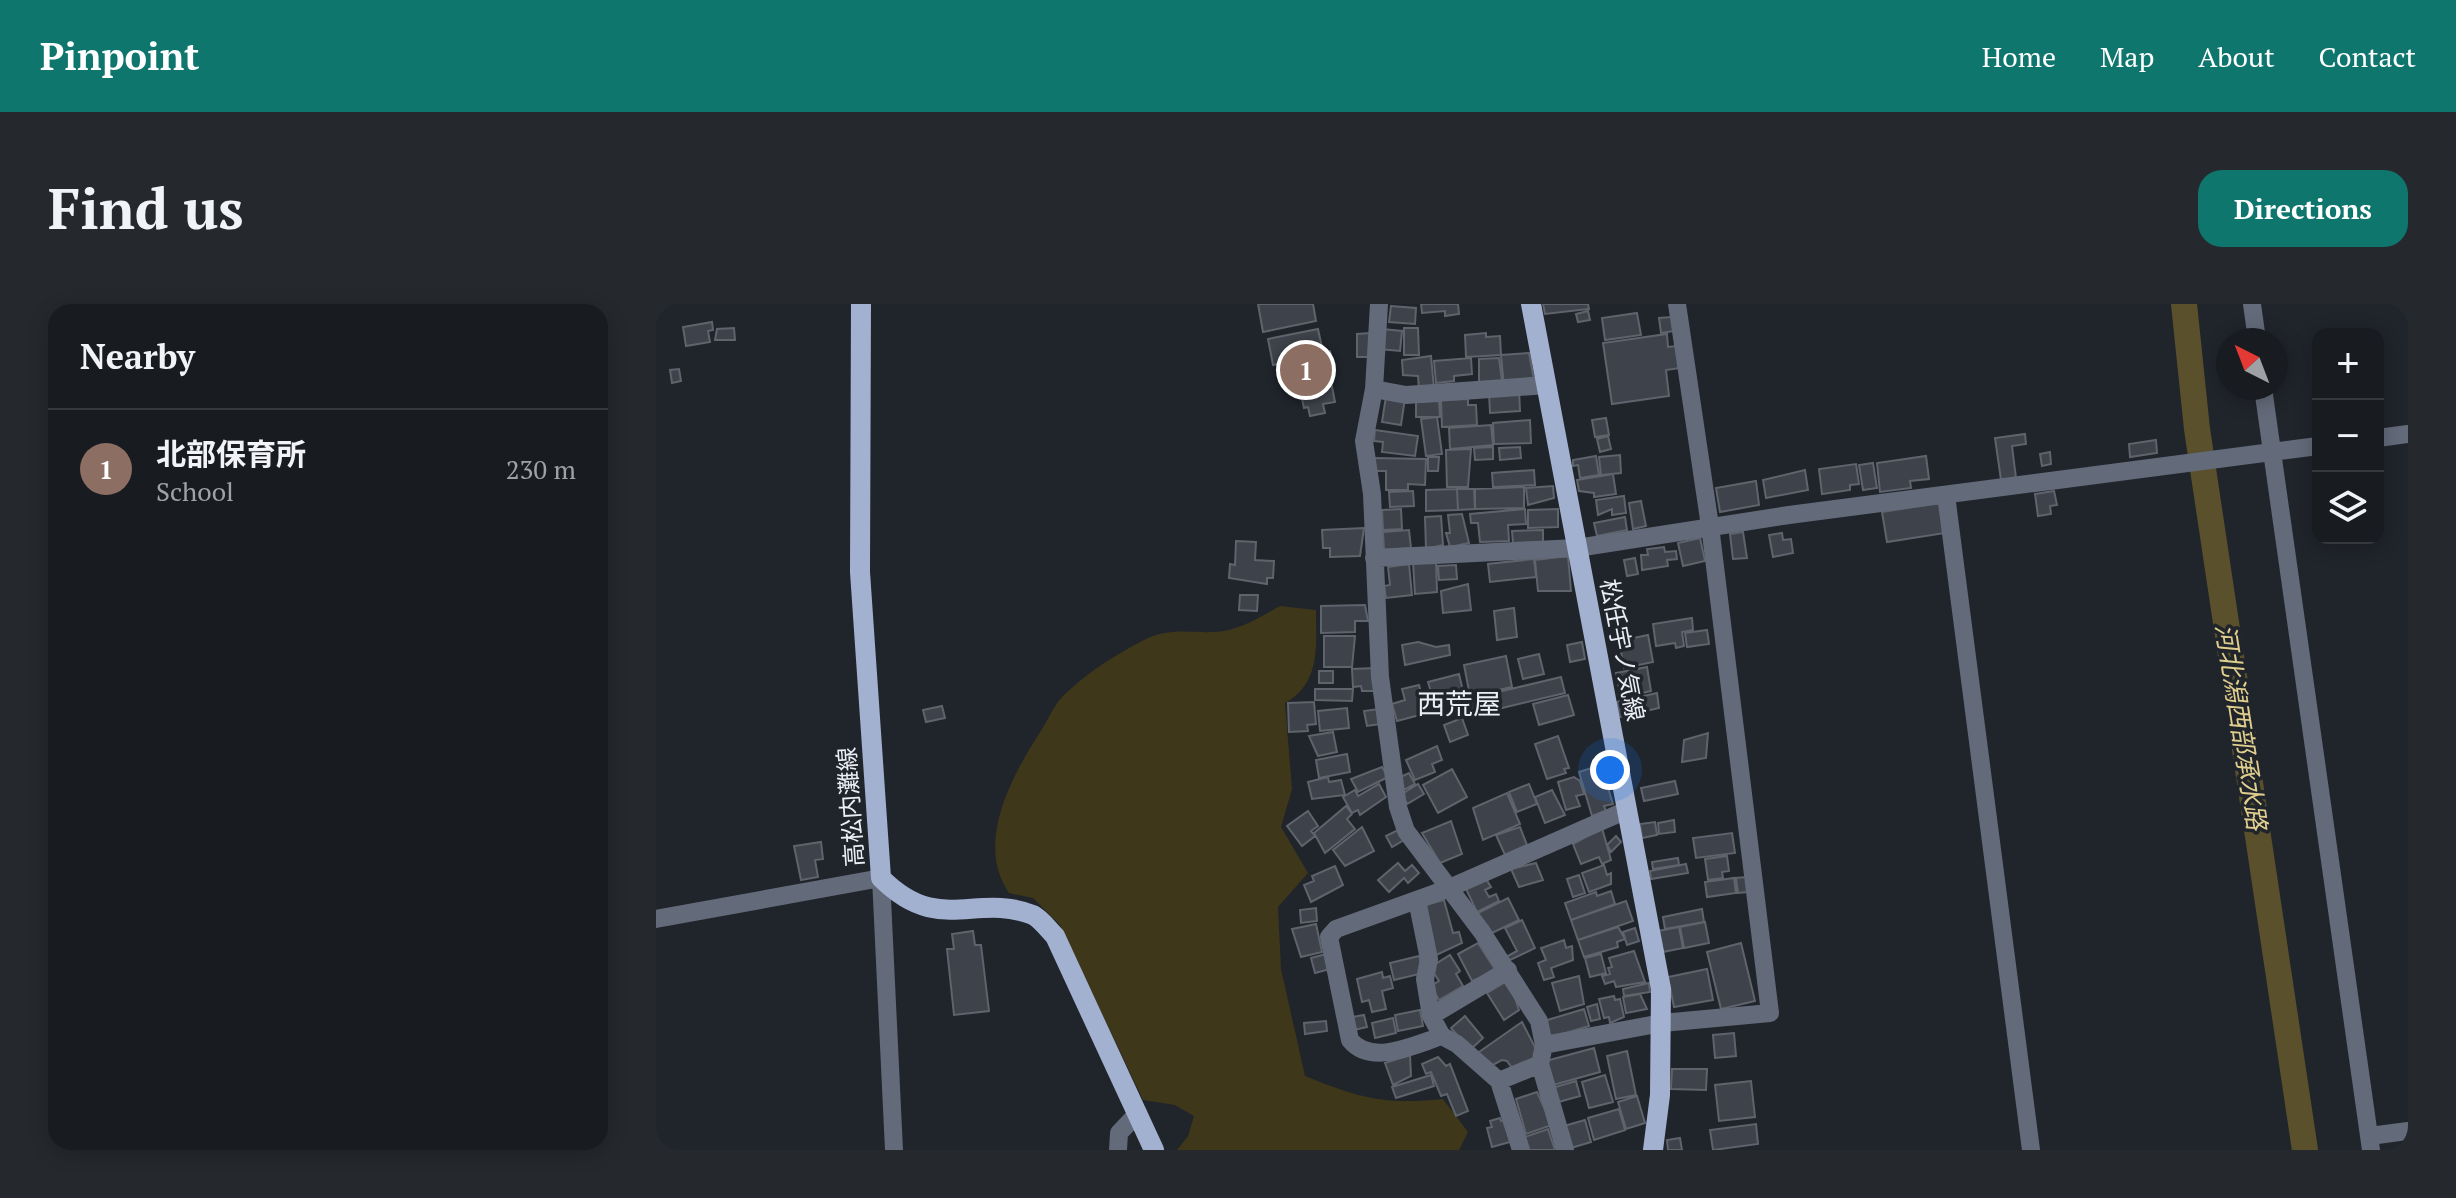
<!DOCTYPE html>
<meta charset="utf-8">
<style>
:root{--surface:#181b20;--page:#25282d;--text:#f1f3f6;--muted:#9fa1a5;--line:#36393e;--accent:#0f766e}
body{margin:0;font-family:"PT Serif","Noto Sans JP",serif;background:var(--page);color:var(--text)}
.controls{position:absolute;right:24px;top:24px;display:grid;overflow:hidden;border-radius:16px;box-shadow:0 4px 20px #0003}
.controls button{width:72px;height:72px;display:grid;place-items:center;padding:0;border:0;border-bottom:2px solid var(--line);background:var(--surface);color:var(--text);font:40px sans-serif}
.compass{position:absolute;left:1560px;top:24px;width:72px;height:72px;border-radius:50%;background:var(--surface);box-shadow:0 4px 20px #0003;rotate:318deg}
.you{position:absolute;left:954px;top:466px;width:28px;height:28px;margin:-20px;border:6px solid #fff;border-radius:50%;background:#1a73e8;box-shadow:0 0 0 12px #1a73e833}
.badge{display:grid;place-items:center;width:52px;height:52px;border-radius:50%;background:var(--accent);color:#fff;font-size:26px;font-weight:700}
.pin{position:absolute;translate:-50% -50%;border:4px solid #fff;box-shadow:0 2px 8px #0006}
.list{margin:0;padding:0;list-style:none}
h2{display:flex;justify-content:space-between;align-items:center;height:104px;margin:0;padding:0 32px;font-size:34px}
h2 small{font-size:26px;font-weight:400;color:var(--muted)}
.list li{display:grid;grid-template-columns:52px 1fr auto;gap:24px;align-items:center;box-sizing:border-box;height:120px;padding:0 32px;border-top:2px solid var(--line)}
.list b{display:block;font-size:30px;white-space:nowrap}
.list p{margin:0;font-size:26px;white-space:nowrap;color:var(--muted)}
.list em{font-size:26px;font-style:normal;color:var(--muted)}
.icon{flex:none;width:44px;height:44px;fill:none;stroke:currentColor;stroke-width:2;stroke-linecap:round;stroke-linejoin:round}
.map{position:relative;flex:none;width:1752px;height:846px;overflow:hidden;border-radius:24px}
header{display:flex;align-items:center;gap:48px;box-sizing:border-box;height:112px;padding:0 40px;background:var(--accent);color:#fff}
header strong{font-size:38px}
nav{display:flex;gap:44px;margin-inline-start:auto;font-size:28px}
.intro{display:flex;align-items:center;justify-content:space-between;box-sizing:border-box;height:192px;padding:0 48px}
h1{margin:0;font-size:56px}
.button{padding:20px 36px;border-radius:24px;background:var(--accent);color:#fff;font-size:28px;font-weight:700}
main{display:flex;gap:48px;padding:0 48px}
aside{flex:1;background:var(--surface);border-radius:24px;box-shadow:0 4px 20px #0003}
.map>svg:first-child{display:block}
.green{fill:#3f371a}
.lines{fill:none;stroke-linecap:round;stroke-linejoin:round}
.river{stroke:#5a502c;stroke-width:26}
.building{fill:#3e424a;stroke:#5e636c;stroke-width:2}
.minor{stroke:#636a79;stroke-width:18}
.major{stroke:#a2b1cf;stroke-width:20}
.labels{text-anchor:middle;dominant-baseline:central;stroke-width:7;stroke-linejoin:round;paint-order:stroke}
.street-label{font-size:24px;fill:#ebeef4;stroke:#20242b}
.water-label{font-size:26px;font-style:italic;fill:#dfce8d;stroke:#20242b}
.quarter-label{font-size:28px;fill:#ebeef4;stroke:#20242b}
</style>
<header>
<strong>Pinpoint</strong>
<nav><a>Home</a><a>Map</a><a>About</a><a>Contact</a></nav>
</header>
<div class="intro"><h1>Find us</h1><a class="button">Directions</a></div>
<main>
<aside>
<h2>Nearby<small></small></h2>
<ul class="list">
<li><span class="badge" style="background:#8d6e63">1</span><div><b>北部保育所</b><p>School</p></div><em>230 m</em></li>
</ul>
</aside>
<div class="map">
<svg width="1752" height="846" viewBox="0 0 1752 846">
<rect width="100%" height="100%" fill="#20242b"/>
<path class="green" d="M624,302L660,306C660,342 665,379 629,399L636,485L625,523L652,569L622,603L625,665L649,772C704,794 727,801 787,795L812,828L803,846H521L532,832L538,812L519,801L487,796L404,621L377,594L353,589C318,538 357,470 386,425C393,414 399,399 409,390C432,368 462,349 490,335C518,322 541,331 568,327C589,323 606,312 624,302Z"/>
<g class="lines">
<path class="river" d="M1528,0L1541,125L1649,846"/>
</g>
<path class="building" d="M602,0H657L660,17L607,28Z
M765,0H802L803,10L789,12V7L766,9Z
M887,0H932L933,5L889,10Z
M735,2L760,4L759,20L733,18Z
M932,7L934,16L922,18L920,10Z
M981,9L985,31L949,36L946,14Z
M1016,13L1018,27L1005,29L1003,14Z
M56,18L57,26L52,27L54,38L30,42L27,23Z
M78,24L79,36H59L61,25Z
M748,24H762L763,51H748Z
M662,25L667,48L674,47L677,60L672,62L679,98L667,100L669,109L654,112L652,103L648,104L638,57L617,61L612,35Z
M726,25L746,27L744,47L723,45Z
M714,29L715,53H701V30Z
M830,29V33L844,32L845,51L810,53L809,31Z
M1011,30L1012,43L1020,42L1024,64L1010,66L1013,92L956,100L947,39Z
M873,49L878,76L848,82L845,51Z
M775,52L778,85L763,86L762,72L747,71L746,56Z
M815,54L816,70L798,72V77L780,79L778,57Z
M843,54L846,77L823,81V55Z
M23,65L25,77L16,79L14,66Z
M863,86L864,107L834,109L833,88Z
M730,92L749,94L745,121L726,118Z
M812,95V101H820L821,121L786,123L785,96Z
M783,97L784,113H760V98Z
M781,113L786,150L770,152L765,115Z
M950,114L953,131L939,133L936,116Z
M874,116L875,139L838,140L837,119Z
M835,121L837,141L794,145L793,124Z
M719,126L762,132L759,152L726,148L727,138L718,137Z
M1369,130L1370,140L1356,142L1360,174L1345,176L1339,134Z
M952,132L955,145L944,148L941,135Z
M1500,136L1501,149L1474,153L1473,140Z
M837,143V155L819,156L818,144Z
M864,143L865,154L844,156L843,144Z
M815,145L812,183H791L790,146Z
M1394,148L1395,160L1386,162L1384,150Z
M964,151L965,169L945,171L943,153Z
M940,152L943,171L924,174L922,161L917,162V156Z
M1270,152L1273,175L1254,177L1255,184L1224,188L1221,159Z
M772,153H783L782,167H772Z
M718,154L770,155L769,181L752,180V186H730V167H718Z
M1217,159L1221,184L1207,186L1203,161Z
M1200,160L1203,180L1194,181V186L1166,190L1163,165Z
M878,166L879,181L837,183L836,169Z
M1149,166L1152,186L1110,194L1107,176Z
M957,170L960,190L938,193V189L923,187L921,176Z
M1100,177L1103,201L1064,208L1060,184Z
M897,182L898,194L872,201L870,184Z
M868,183V204L819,205V185Z
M801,185H818L819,205L802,206Z
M801,185L802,206L770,207V186Z
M757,187L758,202L734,203L733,188Z
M1398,187L1401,201L1394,202L1395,210L1382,212L1379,190Z
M968,192L970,209L956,211V205L942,211L940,196Z
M985,197L990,222L977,225L973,199Z
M1284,199L1289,229L1231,238L1226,208Z
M745,205L746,225L727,226L726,206Z
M869,205L870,220L852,221L853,237L824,238L822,219H815L814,210Z
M902,205V223L872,224V206Z
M806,210L813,239L794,243L790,229H794L792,211Z
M785,212L787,241L770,245L769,213Z
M969,213L971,226L941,232L938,219Z
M708,224L704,252L674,253V244H667L666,226Z
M753,226L755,244L728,246L727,228Z
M887,226V238L857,239L856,227Z
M1087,228L1091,254L1077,255L1074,230Z
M1126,229L1127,236L1135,235L1137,249L1117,253L1113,231Z
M1044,234L1049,257L1027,262L1022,239Z
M580,237L600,238L599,256L618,257L617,274H611V280L573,274L574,260L579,261Z
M1008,243L1009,248L1020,247L1021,255L1011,256L1012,262L986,266L985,251H992L991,245Z
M912,252L915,287H882L879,256Z
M979,254L982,270L971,272L968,256Z
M878,255L880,273L834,278L832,260Z
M780,256L781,288L759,290L757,258Z
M753,260L756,291L730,294L728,282L734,281L732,263Z
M800,261L801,275L783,276L782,262Z
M812,280L815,306L787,309L785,287Z
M584,291H602L601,307L583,306Z
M709,301L712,317H699V328L665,329V302Z
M858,304L861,333L841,336L838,307Z
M1036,314L1037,326L1026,328L1028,342L1020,344L1019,339L1000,342L997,320Z
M1051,326L1053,340L1031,343L1029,329Z
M992,331L997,358L968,364L963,337Z
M668,332H699L696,363H668Z
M762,338L780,343L793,341L794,351L749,361L746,341Z
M926,338L929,355L914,358L911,341Z
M883,350L888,370L867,375L862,355Z
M850,352L856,383L814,392L808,361Z
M991,363L995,387L965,394L960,369Z
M720,364L721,387H706L705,382L697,383L696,365Z
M663,367H677V379H663Z
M803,370L807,387L777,395L772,378Z
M905,373L909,389L817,411L813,395Z
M763,381L771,409L741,417L736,400L749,396L746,385Z
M659,385H697L696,397L659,396Z
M1001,389L1003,404L964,413L961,398Z
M912,391L918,411L883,421L877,400Z
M658,398L660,420L651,421L652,427L633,428L632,399Z
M286,402L289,414L270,418L267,406Z
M691,404L693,424L664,427L662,407Z
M722,405L725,420L711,422L708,407Z
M806,414L812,431L794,438L788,421Z
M677,428L681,448L662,452L653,432Z
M1052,429L1050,454L1026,458L1028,436Z
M902,432L913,464L908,465L910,469L891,475L879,440Z
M781,442L786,456L776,460L779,468L759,476L750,456Z
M691,450L694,468L663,474L660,456Z
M945,461L957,500L948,502L950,507L936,512L923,468Z
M726,463L732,473L702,488L695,475Z
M796,465L811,493L782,509L767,481Z
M753,469L759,480L748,486L742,474Z
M672,473L673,478L685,476L689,491L656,495L652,478Z
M918,473L924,477L928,490L920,492L924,502L910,506L902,478Z
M1019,477L1022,490L988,497L985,484Z
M723,480L730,493L704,511L702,506L696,509L687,493L699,486L702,492Z
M762,480L768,490L751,500L746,490Z
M873,480L881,500L861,508L853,488Z
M896,486L909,511L889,519L879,493Z
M851,489L864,520L827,536L817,504Z
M690,502L696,510L691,515L699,525L669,549L658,529Z
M652,507L662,522L655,527L659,532L646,542L631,522Z
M1018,516L1019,528L1003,530L1002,519Z
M795,517L806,550L784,559L766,529Z
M999,518L1001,531L986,534L984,520Z
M706,523L718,547L689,562L677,546Z
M864,523L871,541L849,551L840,531Z
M946,524L955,556L946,560L943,553L925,560L917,540Z
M742,526L748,536L736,543L730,532Z
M1076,529L1079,549L1040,554L1037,534Z
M960,532L965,538L955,548L951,541Z
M165,538L167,555L159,556L162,573L145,576L138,542Z
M1071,552L1073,567L1066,568L1067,574L1052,576L1049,555Z
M1022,554L1023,561L997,565L996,558Z
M742,559L749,567L756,561L763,569L752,579L748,574L733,588L722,576Z
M880,559L887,576L863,583L855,565Z
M1030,560L1032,569L995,575L994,567Z
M948,561L951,571L955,569V580L933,588L926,569Z
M679,562L687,581L655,598L648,581L658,577L656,572Z
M923,571L929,589L917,593L911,575Z
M1090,573L1092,588L1082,589L1080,574Z
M1078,574L1080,589L1051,593L1049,578Z
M830,575L835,583L829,586L833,593L840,590L843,597L821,608L810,585Z
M955,587L959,600L915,616L909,599L940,588L941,592Z
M852,594L863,616L836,629L820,610Z
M788,596L797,629L803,628L806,639L778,652L769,601Z
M970,597L977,617L922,636L915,616Z
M660,604L661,617L645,619L644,606Z
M1046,605L1048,618L1009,625L1007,613Z
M866,616L879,644L852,657L850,653L861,647L849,624Z
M1049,618L1053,639L1028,644L1024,623Z
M660,620L666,648L645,653L636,625Z
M962,623L969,635L961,638L962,643L928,653L922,636Z
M1023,623L1027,644L1007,648L1002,627Z
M979,624L983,637L971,641L967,628Z
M317,627L319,641H325L333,707L298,711L291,645H298L296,630Z
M908,636L910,644L916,642L917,656L895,664L898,673L888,676L882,659L890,656L885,644Z
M822,639L840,667L816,677L802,650Z
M1085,639L1099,697L1065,705L1051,648Z
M978,647L989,678L960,683L958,677L949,680L946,672L954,670L952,664L956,663L953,654Z
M670,650L674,665L659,669L655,654Z
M945,650L950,669L934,673L929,654Z
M794,651L804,667L800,670L807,682L783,696L775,682L783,677L776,666L778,661Z
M763,652L767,669L738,676L734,659Z
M1051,665L1057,696L1018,703L1012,673Z
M726,668L727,674L734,672L737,684L726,687L730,705L716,708L713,696L706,698L701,675Z
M923,672L928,700L904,707L896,679Z
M853,676L863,706L848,716L831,689Z
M993,679L994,688L968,692L967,685Z
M984,690L991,705L970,709L967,693Z
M958,692L959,696L964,695L968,713L954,719L953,713L948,714L943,695Z
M941,700L944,715L935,717L931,703Z
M928,705L933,722L893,734L888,717Z
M764,706L767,722L742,727L739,711Z
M708,711L711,723L698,726L696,713Z
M809,712L827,734L814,746L795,724Z
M737,714L740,729L719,734L716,719Z
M670,717L671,727L649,730L648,719Z
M866,718L884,753L856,764L851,757L846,756L831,764L823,748Z
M1078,729L1080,752L1059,754L1057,731Z
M938,744L944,768L897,781L890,757Z
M971,747L980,791L960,795L951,752Z
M754,751L755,772L737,781L729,759Z
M782,753L790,762L794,760L812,807L800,812L791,790L785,792L775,768L770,770L766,760Z
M1016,765H1051L1050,786L1015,785Z
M775,771L778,782L740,794L736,783Z
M949,771L957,798L933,804L926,778Z
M920,777L924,792L899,799L896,784Z
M1095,777L1099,813L1063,817L1059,781Z
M881,788L896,821L870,830L860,795Z
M981,792L989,819L970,825L962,798Z
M963,805L969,826L938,836L932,814Z
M844,814L845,817L851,815L854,838L836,843L831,824L836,823L834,817Z
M929,816L935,838L915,844L908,822Z
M1100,820L1102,840L1057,846L1054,826Z
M892,825L899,846H870L866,834Z
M1024,834L1026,846H1012L1011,836Z"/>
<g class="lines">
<path class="minor" d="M723,0L718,85L708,137L716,190L724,373L742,503L750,527L826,628L883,717L888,741L884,760L909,846
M1596,0L1601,36
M1607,84L1715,846
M718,85L750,91L891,81
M1722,134L1752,130
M1290,191L1375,846
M718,254L921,244L1133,211L1662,142
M761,596L773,655L769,675L775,712
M0,615L225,574L238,846
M852,666L775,712L786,732C760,740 716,763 694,736L673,633L680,625L791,585L971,506
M786,732L801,740L843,777L884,760
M888,741L1006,719L1114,709L1054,222L1021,0
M843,777L865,846
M1714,832L1752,827
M462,846L463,829L482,809"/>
<path class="major" d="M205,0L204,268L225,574C283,632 319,588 377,611C385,615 393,626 399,632L498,846
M875,0L1005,685L1004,791L997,846"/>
</g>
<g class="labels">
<g class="street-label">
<text transform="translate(967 346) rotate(79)">松任宇ノ気線</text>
<text transform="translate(194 503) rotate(-94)">高松内灘線</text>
</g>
<g class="water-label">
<text transform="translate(1586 423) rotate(81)">河北潟西部承水路</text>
</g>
<g class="quarter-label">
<text x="803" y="399">西荒屋</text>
</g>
</g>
</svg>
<div class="controls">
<button>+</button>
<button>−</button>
<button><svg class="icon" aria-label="layers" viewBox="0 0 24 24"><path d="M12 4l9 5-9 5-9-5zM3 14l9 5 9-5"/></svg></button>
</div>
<svg class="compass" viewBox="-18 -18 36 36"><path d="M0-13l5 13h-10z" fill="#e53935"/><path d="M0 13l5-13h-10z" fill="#9fa1a5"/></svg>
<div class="you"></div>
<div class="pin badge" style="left:650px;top:66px;background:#8d6e63">1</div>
</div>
</main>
